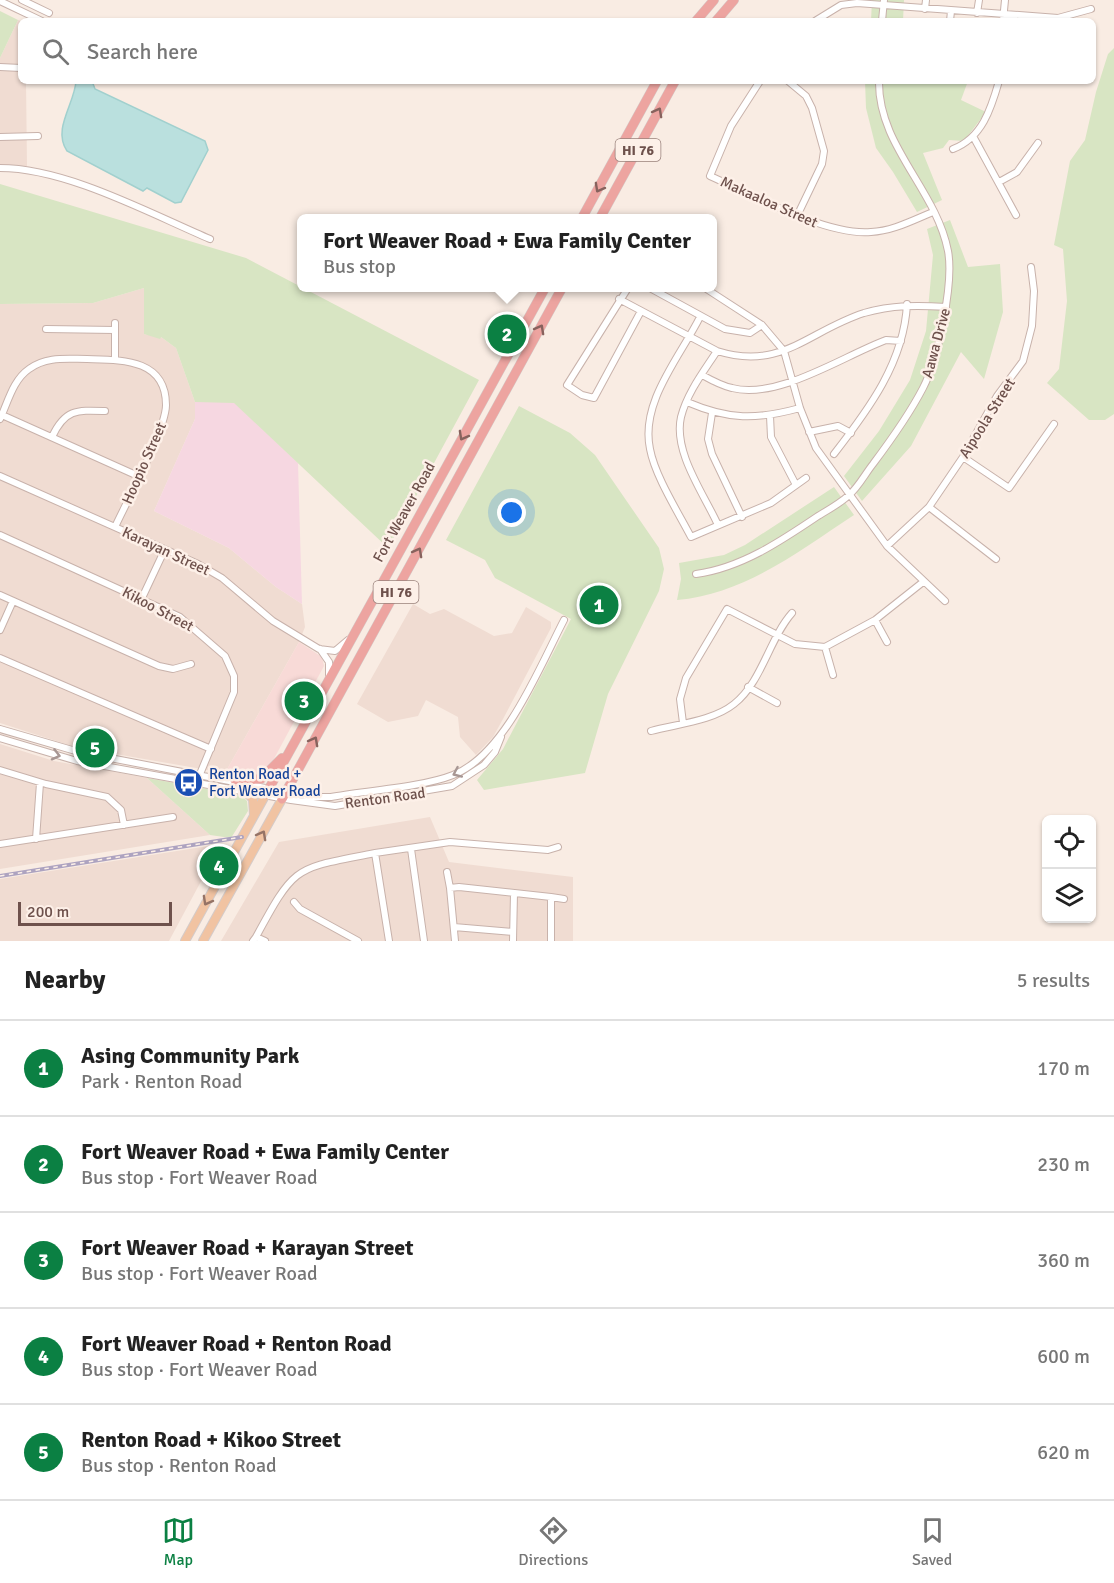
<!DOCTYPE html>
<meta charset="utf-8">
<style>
:root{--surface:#fff;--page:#f2f2f2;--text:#222;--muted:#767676;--line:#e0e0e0;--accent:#0b8043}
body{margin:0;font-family:Signika,sans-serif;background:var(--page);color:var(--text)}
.controls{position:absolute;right:18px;bottom:18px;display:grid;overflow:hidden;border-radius:9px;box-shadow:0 2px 4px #0004}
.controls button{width:54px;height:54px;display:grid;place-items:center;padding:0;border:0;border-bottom:2px solid var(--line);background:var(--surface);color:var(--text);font:30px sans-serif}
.scale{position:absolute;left:18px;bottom:15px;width:154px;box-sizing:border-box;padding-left:6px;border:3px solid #6e514c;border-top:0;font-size:16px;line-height:21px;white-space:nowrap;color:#6e514c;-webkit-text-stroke:4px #fdf0e8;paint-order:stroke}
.you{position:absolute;left:512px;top:513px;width:21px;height:21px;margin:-15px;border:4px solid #fff;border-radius:50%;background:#1a73e8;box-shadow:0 0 0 9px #1a73e833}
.badge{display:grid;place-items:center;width:39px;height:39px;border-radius:50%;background:var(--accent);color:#fff;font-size:20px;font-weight:700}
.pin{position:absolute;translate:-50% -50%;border:3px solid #fff;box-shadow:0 2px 6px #0006}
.popup{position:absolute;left:297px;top:214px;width:420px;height:78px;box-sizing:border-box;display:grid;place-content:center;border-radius:9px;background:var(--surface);filter:drop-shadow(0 2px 4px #0005);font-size:20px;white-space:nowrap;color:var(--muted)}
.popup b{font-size:22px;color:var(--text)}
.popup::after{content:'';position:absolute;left:50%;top:100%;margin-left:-12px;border:12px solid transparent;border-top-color:var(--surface)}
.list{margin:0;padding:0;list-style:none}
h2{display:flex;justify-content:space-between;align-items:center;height:78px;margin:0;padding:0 24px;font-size:26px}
h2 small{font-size:20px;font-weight:400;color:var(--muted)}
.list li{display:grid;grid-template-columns:39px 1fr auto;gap:18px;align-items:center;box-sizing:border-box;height:96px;padding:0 24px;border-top:2px solid var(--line)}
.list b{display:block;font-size:22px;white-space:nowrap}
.list p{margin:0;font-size:20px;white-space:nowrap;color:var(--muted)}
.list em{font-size:20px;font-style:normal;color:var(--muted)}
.icon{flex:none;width:33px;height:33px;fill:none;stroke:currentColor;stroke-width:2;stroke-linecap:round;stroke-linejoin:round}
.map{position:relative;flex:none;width:1114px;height:941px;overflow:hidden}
.search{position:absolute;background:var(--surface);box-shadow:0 2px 4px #0004;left:18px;right:18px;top:18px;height:66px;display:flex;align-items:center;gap:15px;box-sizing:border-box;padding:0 21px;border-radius:9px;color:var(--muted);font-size:22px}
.sheet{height:558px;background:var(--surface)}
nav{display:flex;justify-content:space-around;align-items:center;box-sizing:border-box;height:84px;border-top:2px solid var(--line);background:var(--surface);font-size:16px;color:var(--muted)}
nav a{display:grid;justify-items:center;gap:3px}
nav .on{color:var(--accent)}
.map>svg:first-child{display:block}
.residential{fill:#f0dcd2}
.commercial{fill:#f8dad7}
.medical{fill:#f6d7e1}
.green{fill:#d8e5c3}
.water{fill:#bae0de;stroke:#a1d0ce;stroke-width:1.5}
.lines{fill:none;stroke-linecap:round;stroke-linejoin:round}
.minor-casing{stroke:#c8b2ab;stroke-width:8}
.major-casing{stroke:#d4cbc9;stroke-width:10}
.highway-casing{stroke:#d4cbc9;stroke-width:10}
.minor{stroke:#fff;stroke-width:6}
.major{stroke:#f1c3a2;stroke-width:8}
.highway{stroke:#eda4a0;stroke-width:9}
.rail-casing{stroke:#ada3c0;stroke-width:4}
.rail{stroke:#fdf0e8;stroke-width:1.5;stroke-dasharray:4.5;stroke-linecap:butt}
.oneway{stroke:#87625d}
.oneway2{stroke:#a89794}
.oneway3{stroke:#957366}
.labels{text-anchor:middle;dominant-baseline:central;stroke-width:5;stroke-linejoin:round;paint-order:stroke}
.shield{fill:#fdf0e8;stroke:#99817b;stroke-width:1.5}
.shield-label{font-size:14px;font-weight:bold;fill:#6e514c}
.street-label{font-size:15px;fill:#6e514c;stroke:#fdf0e8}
.transit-label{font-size:15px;fill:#164399;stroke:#fdf0e8;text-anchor:start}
</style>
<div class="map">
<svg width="1114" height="941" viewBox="0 0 1114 941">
<rect width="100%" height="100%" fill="#f9ece3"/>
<path class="residential" d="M18,20L21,21V81H26L27,166H0V58Z
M144,288V334L161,337L176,348L195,402V419L154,511L229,548L276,587L302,604L305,627L299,642L225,773L75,747L0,723V304L93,303Z
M413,604L430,614L444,609L494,636L512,633L526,607L551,622V628L503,719L493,737L476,755L460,737L458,717L426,700L418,716L388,722L357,704Z
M0,744L54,761L147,778L210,835L0,869Z
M430,817L449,862L573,877V941H221L279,842Z
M221,844L169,941H0V879Z"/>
<path class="commercial" d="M299,642L322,657L324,666L269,768L258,775L225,773Z"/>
<path class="medical" d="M195,402H234L298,463L302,604L276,587L229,548L154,511L195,419Z"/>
<path class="green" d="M872,0H904L903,21H871Z
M0,11L18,20L0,58Z
M1114,48V414L1105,420H1089L1047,383L1059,369L1067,301L1063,249L1054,245L1070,161L1085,140L1096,92L1108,54Z
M865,81H968L961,100L986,112L964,141L949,140L943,148L923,153L942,200L917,212L893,172L876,148L866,108Z
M0,184L246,258L479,380L388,548L234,403L195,402L176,348L161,337L160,339L144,334V288L93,303L0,304Z
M950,220L968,267L1000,264L1003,312L984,379L961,352L911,446L862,501L844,476L879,431L910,380L926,331L933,255L927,229Z
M519,406L570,433L595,455L659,548L664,569L659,591L608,694L585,773L484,790L477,780L503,749L571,619L495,578L485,560L446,540Z
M834,487L854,515C799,551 745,594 677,600L681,579L679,563L724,555L745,545Z
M147,778L241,795L247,801L248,811L231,838L210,835Z"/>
<path class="water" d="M76,81H92L95,89L205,141L208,150L181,202L175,203L147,188L143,191L67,151C52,129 75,103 76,81Z"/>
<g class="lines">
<defs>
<path id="minor" d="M22,0L49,13
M0,1L42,21
M925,9L926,0
M977,13L979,0
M815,21L841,5L857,3L1058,18L1091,9
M882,21L884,0
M950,21L951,11
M1003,21L1005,0
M0,67L21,68
M760,81L731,126L710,176C753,195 826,236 871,232C893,231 913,220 933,212
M788,81L806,96L812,108L824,151L822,164L798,214
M0,137L38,136
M974,138L1016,215
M953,149C982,138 991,109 999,81
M0,168C66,168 149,213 210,239
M999,182L1017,172L1038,143
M628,288L567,385L582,395L594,398L641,311
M650,288L725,329L750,333L762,325
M705,288L762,325L784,351L800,408L816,448L887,546L945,601
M619,299L717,351C782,371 808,331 864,313C892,305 917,305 946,307
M700,317C680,357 640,402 650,449C655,476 678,512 691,537L771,503L806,478
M46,329L115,330
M717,351C704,371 687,393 681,417C673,452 704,494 718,525
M115,360V323
M702,375C711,380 722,386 732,388C778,400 843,356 886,340L901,341
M687,402C729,420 756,420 800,408
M712,413L708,439L712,454L742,517
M2,415L138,476
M770,416L771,437L796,485
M0,419C8,402 13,380 29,369C46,356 67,359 87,359C120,360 166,358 166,405C166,429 127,501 115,527
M809,432L838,426L851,433
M52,437C65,409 77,410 105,411
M834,454C869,409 904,362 907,304
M963,457L1009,488L1054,424
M0,476L198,564L222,578L273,621L319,649L335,651L348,640
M929,507L996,559
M0,535L180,617L225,656L234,676V692L200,774
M887,546L929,507L963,457L997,396L1023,361L1032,326L1034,291L1031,267
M696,574C741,568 781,541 818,516C828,510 839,504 848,496C858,488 865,474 873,464C891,440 909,415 923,388C938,359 954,283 948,251C936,189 878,146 879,81
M0,595L159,666L173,669L191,664
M142,598L165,549
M875,620L887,642
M0,630L13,601
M825,647L833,675
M320,649L329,662V678
M0,658L211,749
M748,687L777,703
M683,723L680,699L686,678L727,609L795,644L825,647L875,620L923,582
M0,729L79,752L312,797H331C365,791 423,787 453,775C505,755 539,668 564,620
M651,731C677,724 713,721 734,704C762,682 769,639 792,613
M0,738L77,761L291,800L335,806L452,786L484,765L495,752L501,737
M0,770L46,784L107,797L121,810L124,825
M36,839L40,783
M0,844L173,817
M411,849L424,941
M447,872L450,888
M551,897L564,899
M294,902L300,909L358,941
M454,927L513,932
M256,937C296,863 295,869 375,853
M253,941L256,937L265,941
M389,941L375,853L450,842L548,850L558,847
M455,941L450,888L459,887L551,897V941
M513,941L514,893"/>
<path id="major" d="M244,790L253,799L254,815
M185,941L266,794
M203,941L282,799"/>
<path id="highway" d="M696,21L714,0
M716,21L734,0
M582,218L657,81
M600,218L675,81
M235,780L261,779L282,758
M266,794L545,288
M282,799L562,288"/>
</defs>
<use href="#minor" class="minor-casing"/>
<use href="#major" class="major-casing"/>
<use href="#highway" class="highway-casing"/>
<use href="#minor" class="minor"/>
<use href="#major" class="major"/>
<use href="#highway" class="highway"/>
<defs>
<path id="rail" d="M0,876L242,837"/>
</defs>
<use href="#rail" class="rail-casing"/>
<use href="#rail" class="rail"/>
</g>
<defs><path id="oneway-chevron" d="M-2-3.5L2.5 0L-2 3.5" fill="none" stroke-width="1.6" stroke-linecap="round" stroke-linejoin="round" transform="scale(1.5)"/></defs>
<g class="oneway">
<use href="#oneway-chevron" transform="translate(658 112) rotate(-61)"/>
<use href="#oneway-chevron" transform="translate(599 188) rotate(119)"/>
<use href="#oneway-chevron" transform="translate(540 329) rotate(-61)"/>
<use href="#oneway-chevron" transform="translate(463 436) rotate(119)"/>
<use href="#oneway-chevron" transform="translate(418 552) rotate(-61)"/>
<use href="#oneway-chevron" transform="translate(314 741) rotate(-61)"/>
</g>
<g class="oneway2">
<use href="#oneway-chevron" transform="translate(56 755) rotate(14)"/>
<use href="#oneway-chevron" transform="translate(457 773) rotate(156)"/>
</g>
<g class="oneway3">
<use href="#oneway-chevron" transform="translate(262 835) rotate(-61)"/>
<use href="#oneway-chevron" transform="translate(207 901) rotate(119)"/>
</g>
<defs>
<symbol id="bus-disc" viewBox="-11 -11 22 22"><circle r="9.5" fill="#1a4fb4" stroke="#fdf0e8"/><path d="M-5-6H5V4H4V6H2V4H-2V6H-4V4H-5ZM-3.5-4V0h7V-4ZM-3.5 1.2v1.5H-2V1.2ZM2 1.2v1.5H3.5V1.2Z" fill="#fff"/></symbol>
</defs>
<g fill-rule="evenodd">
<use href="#bus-disc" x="172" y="766" width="33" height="33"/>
</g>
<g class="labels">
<g class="shield">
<rect x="615.5" y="139" width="45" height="22" rx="4.5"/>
<rect x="373.5" y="581" width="45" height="22" rx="4.5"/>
</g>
<g class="shield-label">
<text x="638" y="150">HI 76</text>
<text x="396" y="592">HI 76</text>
</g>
<g class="street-label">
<text transform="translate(769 202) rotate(24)">Makaaloa Street</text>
<text transform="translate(936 343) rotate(-75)">Aawa Drive</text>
<text transform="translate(987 418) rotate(-58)">Aipoola Street</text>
<text transform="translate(144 463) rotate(-66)">Hoopio Street</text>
<text transform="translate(404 512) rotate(-61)">Fort Weaver Road</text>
<text transform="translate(166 551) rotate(25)">Karayan Street</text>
<text transform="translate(158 609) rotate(28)">Kikoo Street</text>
<text transform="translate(385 798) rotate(-8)">Renton Road</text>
</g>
<g class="transit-label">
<text x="209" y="774">Renton Road +<tspan x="209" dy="17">Fort Weaver Road</tspan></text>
</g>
</g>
</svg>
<div class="controls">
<button><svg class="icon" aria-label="locate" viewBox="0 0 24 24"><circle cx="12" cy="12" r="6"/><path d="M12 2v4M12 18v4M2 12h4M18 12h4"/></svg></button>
<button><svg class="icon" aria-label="layers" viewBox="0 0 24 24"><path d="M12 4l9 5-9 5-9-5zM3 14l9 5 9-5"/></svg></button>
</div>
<div class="scale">200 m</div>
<div class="you"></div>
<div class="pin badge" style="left:599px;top:605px">1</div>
<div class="pin badge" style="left:507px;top:334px">2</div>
<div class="popup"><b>Fort Weaver Road + Ewa Family Center</b>Bus stop</div>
<div class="pin badge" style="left:304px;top:701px">3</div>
<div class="pin badge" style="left:219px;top:866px">4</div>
<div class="pin badge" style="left:95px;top:748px">5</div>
<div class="search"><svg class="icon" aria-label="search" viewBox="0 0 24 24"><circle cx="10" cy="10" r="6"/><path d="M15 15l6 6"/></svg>Search here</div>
</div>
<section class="sheet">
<h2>Nearby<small>5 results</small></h2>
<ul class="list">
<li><span class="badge">1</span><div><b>Asing Community Park</b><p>Park · Renton Road</p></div><em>170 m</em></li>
<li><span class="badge">2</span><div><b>Fort Weaver Road + Ewa Family Center</b><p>Bus stop · Fort Weaver Road</p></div><em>230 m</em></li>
<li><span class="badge">3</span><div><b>Fort Weaver Road + Karayan Street</b><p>Bus stop · Fort Weaver Road</p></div><em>360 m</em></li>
<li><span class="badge">4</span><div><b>Fort Weaver Road + Renton Road</b><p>Bus stop · Fort Weaver Road</p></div><em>600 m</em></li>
<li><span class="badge">5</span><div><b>Renton Road + Kikoo Street</b><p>Bus stop · Renton Road</p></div><em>620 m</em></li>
</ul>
</section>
<nav>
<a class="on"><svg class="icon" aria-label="map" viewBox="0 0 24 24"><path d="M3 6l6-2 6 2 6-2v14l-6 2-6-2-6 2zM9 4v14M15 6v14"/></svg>Map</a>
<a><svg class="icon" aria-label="directions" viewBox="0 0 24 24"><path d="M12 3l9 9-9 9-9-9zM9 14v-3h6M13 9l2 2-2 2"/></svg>Directions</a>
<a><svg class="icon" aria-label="saved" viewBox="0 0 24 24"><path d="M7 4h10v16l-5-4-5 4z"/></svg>Saved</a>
</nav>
